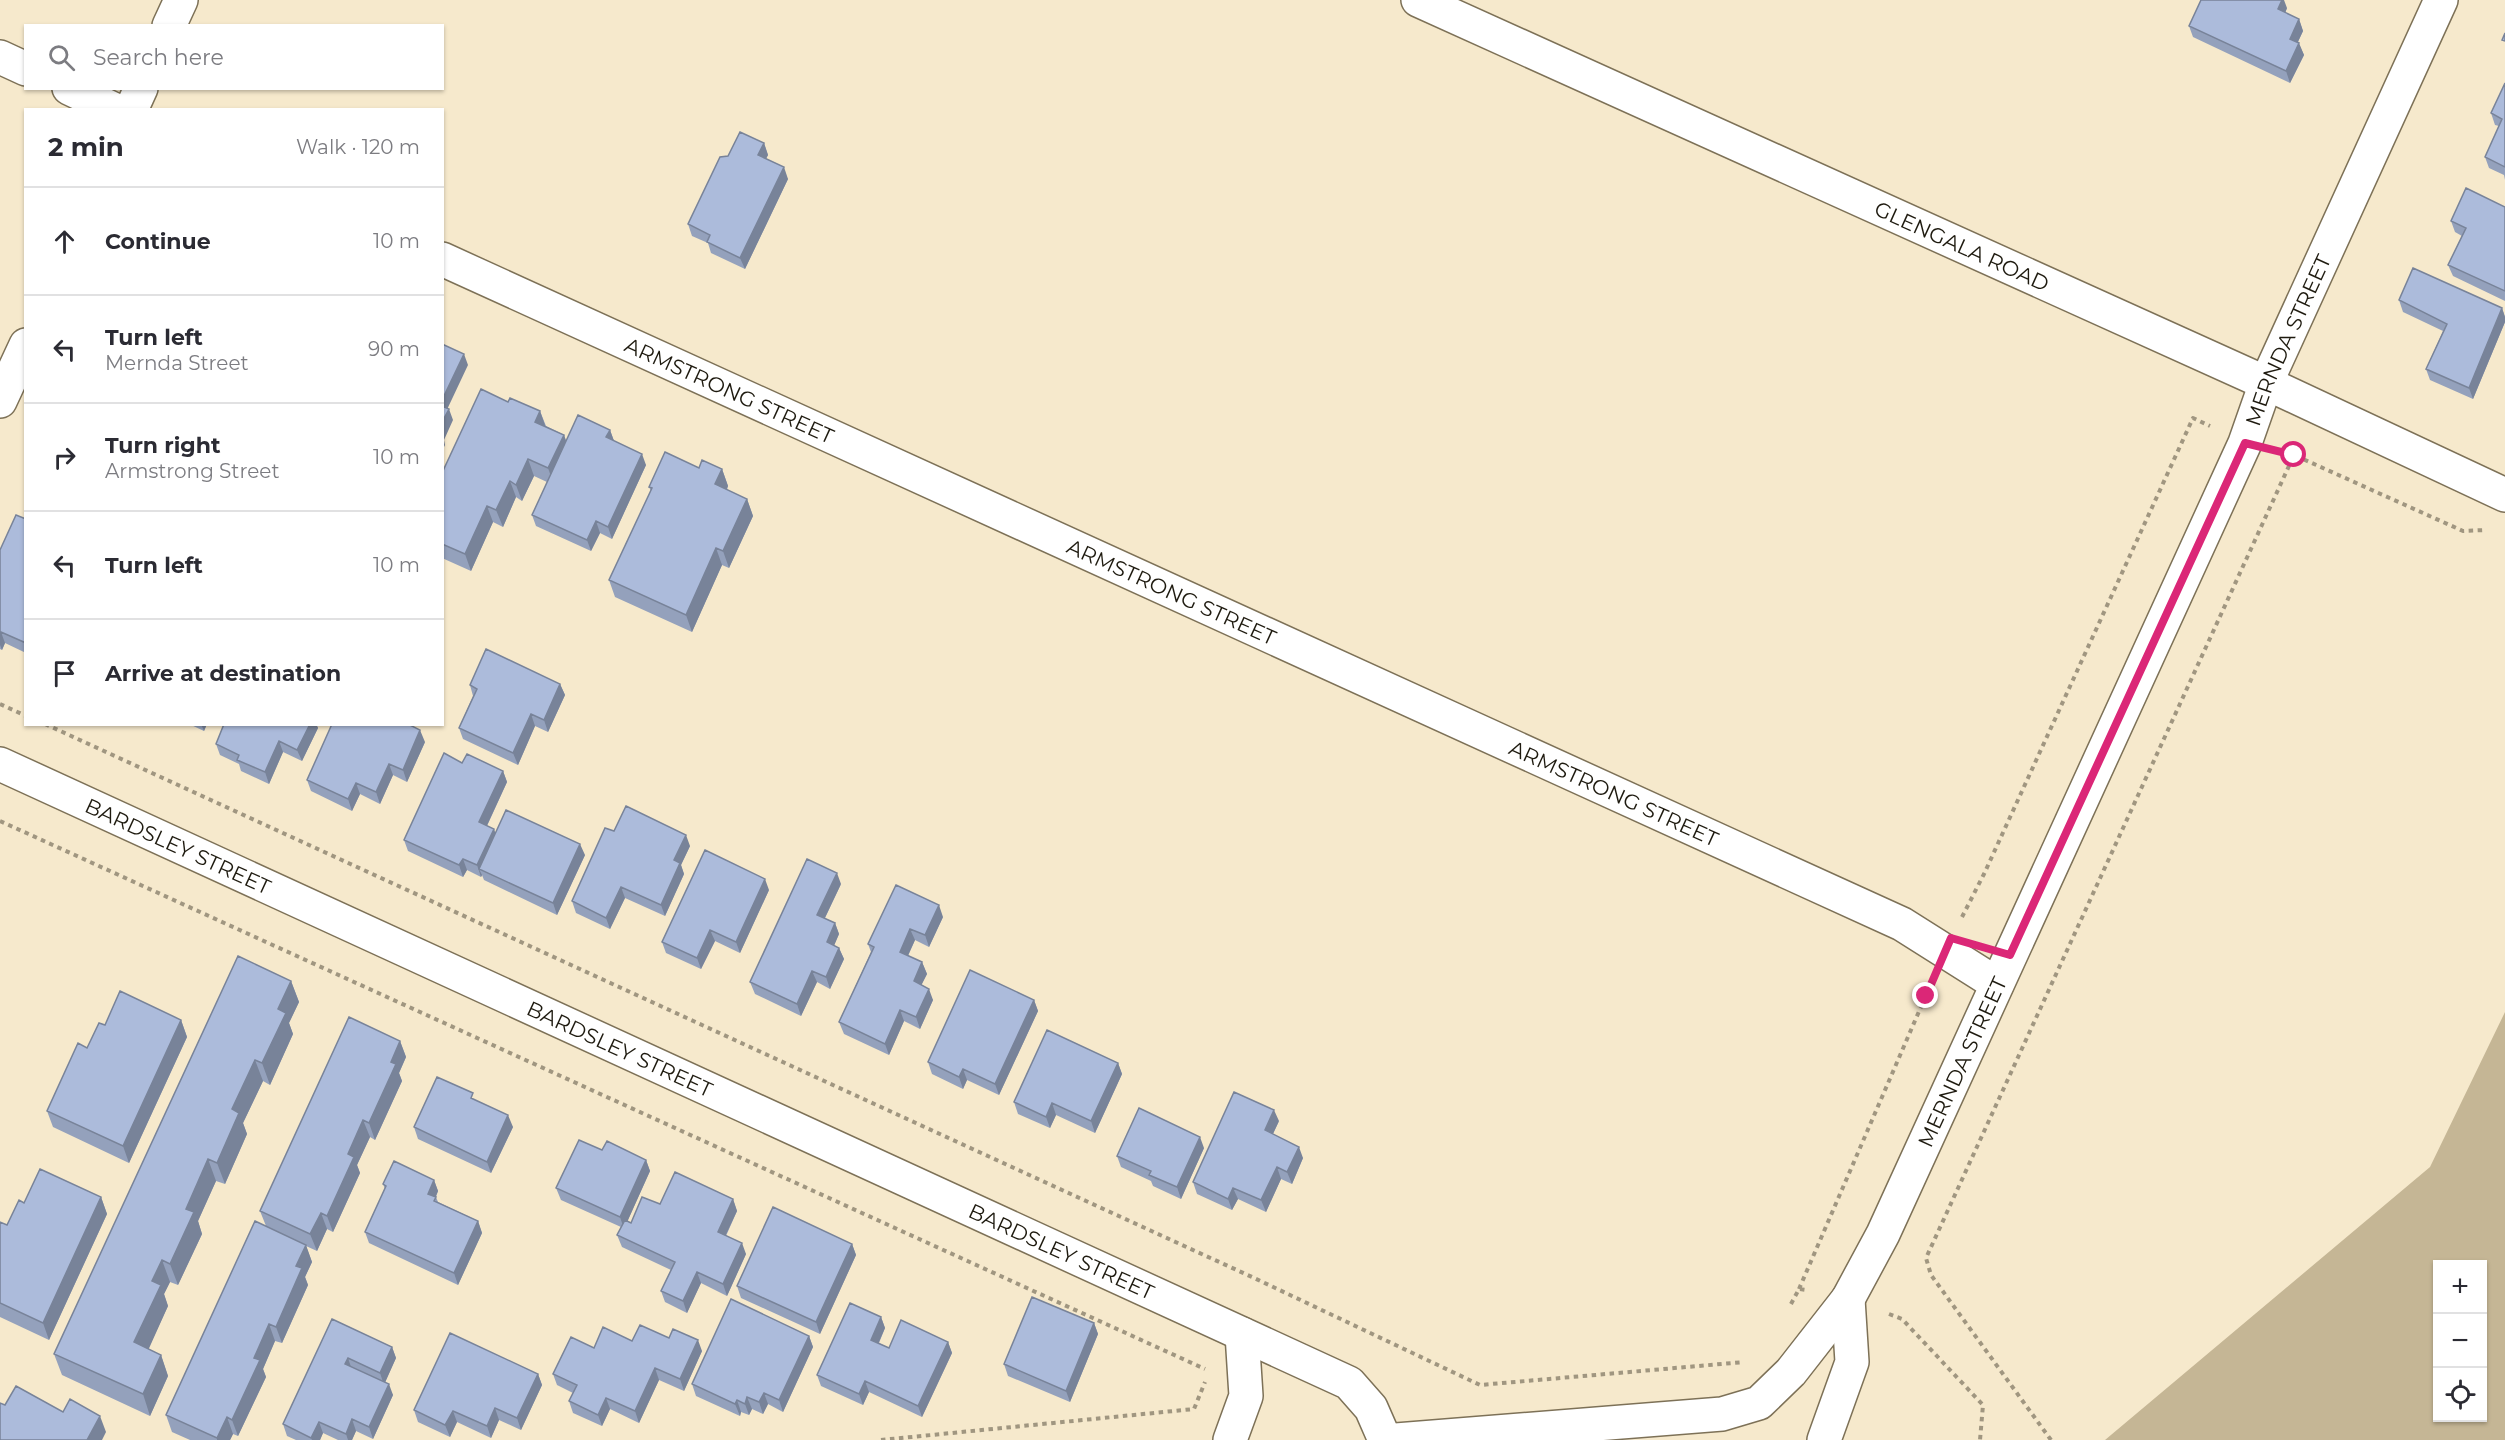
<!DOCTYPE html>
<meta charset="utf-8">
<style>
:root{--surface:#fff;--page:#f7f7f7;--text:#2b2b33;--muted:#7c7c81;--line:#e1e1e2}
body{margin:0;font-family:Montserrat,sans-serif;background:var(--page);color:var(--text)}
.controls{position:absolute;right:18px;bottom:18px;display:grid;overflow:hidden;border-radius:0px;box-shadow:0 2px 4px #0004}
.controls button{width:54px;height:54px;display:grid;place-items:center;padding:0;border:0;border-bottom:2px solid var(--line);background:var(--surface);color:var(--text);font:30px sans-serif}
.stop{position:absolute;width:18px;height:18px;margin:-14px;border:4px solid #db2777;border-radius:50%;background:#fff}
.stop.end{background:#db2777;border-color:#fff;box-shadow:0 2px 6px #0008}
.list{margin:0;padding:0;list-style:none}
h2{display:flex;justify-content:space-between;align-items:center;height:78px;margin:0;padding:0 24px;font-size:26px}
h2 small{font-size:20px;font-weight:400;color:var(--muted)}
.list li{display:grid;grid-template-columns:39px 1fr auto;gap:18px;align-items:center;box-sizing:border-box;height:108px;padding:0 24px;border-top:2px solid var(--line)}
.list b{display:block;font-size:22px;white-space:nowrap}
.list p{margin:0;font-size:20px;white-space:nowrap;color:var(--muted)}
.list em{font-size:20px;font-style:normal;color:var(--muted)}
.icon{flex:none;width:33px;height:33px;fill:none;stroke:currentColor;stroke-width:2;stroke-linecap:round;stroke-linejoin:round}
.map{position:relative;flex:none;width:2505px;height:1440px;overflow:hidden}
.search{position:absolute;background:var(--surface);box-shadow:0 2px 4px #0004;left:24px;top:24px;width:420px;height:66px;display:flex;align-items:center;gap:15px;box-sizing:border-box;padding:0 21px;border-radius:0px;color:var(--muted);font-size:22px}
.panel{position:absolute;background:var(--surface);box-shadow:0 2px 4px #0004;left:24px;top:108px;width:420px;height:618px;border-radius:0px}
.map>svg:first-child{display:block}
.green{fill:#c5b695;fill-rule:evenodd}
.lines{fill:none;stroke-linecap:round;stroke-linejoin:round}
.minor-casing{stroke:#7d7157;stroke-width:36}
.tertiary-casing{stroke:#7d7157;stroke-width:36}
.path{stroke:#a09680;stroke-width:4;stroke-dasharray:4.5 4.5;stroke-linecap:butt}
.minor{stroke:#fff;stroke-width:33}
.tertiary{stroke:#fff;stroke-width:33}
.wall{fill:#94a1bc}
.shaded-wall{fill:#788399}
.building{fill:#acbbdb;stroke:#788399;stroke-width:1.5}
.route{stroke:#db2777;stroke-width:8}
.labels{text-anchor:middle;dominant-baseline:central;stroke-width:4.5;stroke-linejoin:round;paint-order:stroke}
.street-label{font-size:21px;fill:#1e1a0f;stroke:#f6e9cc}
</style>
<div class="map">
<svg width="2505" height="1440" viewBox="0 0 2505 1440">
<rect width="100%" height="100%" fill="#f6e9cc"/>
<path class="green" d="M2505,1012V1440H2105L2430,1167ZM2438,1264H2482V1418H2438Z"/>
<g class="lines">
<defs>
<g id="minor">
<path d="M169,26L181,0"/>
<path d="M0,57L26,69"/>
<path d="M69,88L115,110"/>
<path d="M131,110L141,88"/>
<path id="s1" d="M442,259L1902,924L1997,984"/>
<path d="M0,401L26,345"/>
<path id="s2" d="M0,764L1349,1383L1371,1408L1385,1440"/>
<path d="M1230,1440L1246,1396L1242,1334"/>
<path id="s3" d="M1396,1440L1722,1414L1759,1403L1791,1372L1848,1299L1883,1234L2245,443L2266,383L2441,0"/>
<path d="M1824,1440L1852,1362L1848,1299"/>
</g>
<g id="tertiary">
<path id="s4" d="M1418,0L2266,383L2505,495"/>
</g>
</defs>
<use href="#minor" class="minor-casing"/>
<use href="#tertiary" class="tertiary-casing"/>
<path class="path" d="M0,704L26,716
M45,724L1252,1277L1480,1385L1744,1362
M0,821L1205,1369
M1962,917L1984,874L2193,418L2210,426
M1799,1289L1930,986
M1791,1304L1799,1289L1807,1290
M1889,1314L1902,1319L1983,1405L1980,1440
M881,1440L1194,1409L1205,1382
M2051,1440L1931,1275L1926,1258L2294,455L2463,531L2486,530"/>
<use href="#minor" class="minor"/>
<use href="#tertiary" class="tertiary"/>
</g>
<path class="wall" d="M2287,8L2285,13L2299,19L2303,31L2298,42L2304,55L2290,83L2193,37L2189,26Z
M2505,83V180L2504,175L2489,168L2485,157L2499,126L2495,125L2491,113Z
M764,143L768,155L766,159L788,179L745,269L711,253L708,243L692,236L688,224L728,156Z
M2505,207V301L2453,276L2448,265L2462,236L2455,232L2451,221Z
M2399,300L2502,308L2505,317V322L2473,399L2430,380L2426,369L2443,331L2403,312Z
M508,402L540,411L546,426L564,435L566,441L610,430L614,441L646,465L612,539L600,533L591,551L536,526L532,515L547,482L534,476L522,501L516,497L503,527L493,522L471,571L442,558V473Z
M699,468L722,469L728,486L727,490L747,499L753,516L729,568L722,565L692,632L615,597L609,580L651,491L649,487Z
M26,519V653L5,643L2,650L0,649V550Z
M560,684L565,695L548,732L535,726L518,765L463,739L459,728L473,696L470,685Z
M189,724H207L204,731Z
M224,724H316L318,728L302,761L283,752L269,784L241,771L239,764L220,755L216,744Z
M425,742L407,782L393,775L380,804L360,794L352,811L311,791L307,780Z
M462,763L503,771L507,782L487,826L494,829L495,834L585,855L557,915L484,880L482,875L481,877L467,870L463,877L408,851L404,840Z
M614,831L690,846L681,865L684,874L665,916L625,898L610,929L576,913L572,901Z
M841,884L825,918L835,923L839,934L834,945L839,948L844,959L830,989L817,982L801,1016L755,994L750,982Z
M769,890L740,953L715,941L701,969L666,953L662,942Z
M943,917L929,947L915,940L908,956L922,962L927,974L921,985L933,1000L920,1029L904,1021L889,1055L844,1034L839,1022L871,952L868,944Z
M291,981L299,1002L289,1023L293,1034L270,1085L263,1081L243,1123L247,1134L225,1184L216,1181L198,1221L202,1234L178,1285L170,1282L164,1294L168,1306L148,1349L161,1355L168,1376L150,1416L62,1375L54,1354Z
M1034,1000L1038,1011L999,1095L967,1080L963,1089L932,1074L928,1062Z
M181,1020L187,1037L129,1163L53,1127L47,1111L87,1048L105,1025Z
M400,1041L406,1057L399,1073L402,1081L375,1140L370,1137L357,1165L360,1173L333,1232L327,1229L317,1251L306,1246L312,1262L305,1277L308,1285L282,1343L275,1341L263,1369L266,1377L238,1436L233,1434L230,1440H190L172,1432L166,1415L266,1226L260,1211Z
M1118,1063L1122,1074L1095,1133L1056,1115L1050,1128L1018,1114L1014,1102Z
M475,1100L513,1127L491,1173L418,1139L414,1127Z
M1279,1121L1273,1134L1303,1158L1292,1184L1281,1179L1266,1212L1238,1199L1232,1210L1197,1194L1193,1182Z
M1204,1148L1181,1199L1153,1186L1151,1181L1121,1167L1117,1156Z
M602,1150L646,1160L650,1171L627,1222L631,1223L660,1204L733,1199L737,1211L726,1236L746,1254L727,1296L701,1283L687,1313L665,1302L661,1291L671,1270L622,1247L617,1235L621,1227L561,1200L556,1188Z
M434,1180L438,1191L436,1197L438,1202L478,1221L482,1233L458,1285L369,1243L365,1232L385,1189L383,1184Z
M101,1197L107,1214L49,1340L0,1317V1222L7,1225Z
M852,1244L856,1255L820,1334L741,1298L737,1286Z
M881,1317L885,1328L879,1343L889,1348L948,1342L952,1353L922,1417L869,1392L863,1405L821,1386L817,1375Z
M332,1319L392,1347L396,1358L385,1382L393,1395L373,1439L356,1431L352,1440H338L323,1433L320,1440H296L287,1436L283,1424Z
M1094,1323L1098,1334L1070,1402L1008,1376L1004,1364Z
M809,1336L813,1347L783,1412L768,1404L763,1414L752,1409L749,1415L741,1412L740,1416L696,1396L692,1384Z
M669,1338L702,1351L684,1391L659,1380L639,1423L610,1409L602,1426L573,1413L569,1401L573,1393L557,1385L553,1374L594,1348L632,1341Z
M538,1374L542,1385L521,1430L499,1420L491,1438L457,1422L450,1437L418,1422L414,1410Z"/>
<path class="shaded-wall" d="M2282,0H2284L2287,8L2282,21L2278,9Z
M2299,19L2303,31L2294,50L2290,39Z
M2299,43L2304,55L2290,83L2286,71Z
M764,143L768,155L762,166L758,155Z
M784,167L788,179L745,269L740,258Z
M2502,308L2505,317V322L2473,399L2469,388Z
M464,354L468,365L444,416L442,411V400Z
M449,409L453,420L444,440L445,445L442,451V422Z
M540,411L546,428L535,422Z
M610,430L614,441L606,437Z
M564,435L570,452L554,485L548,468Z
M642,454L646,465L612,539L608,527Z
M528,459L534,476L522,501L516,485Z
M722,469L728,486L721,501L715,484Z
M510,481L516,497L503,527L496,510Z
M747,499L753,516L729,568L723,551Z
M487,506L493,522L471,571L465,554Z
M596,521L600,533L591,551L587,540Z
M716,548L722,565L692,632L686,615Z
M1,632L5,643L2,650L0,645V634Z
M560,684L565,695L548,732L544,720Z
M531,714L535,726L518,765L513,753Z
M201,724H207L204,731Z
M310,724H316L318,728L302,761L297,750Z
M420,730L425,742L407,782L403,770Z
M279,741L283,752L269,784L265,772Z
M389,764L393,775L380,804L376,792Z
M503,771L507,782L483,834L479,822Z
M356,783L360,794L352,811L348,799Z
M494,829L498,841L479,869L482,875L481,877L477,865Z
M686,835L690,846L681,865L684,874L665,916L661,905L674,860Z
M580,844L585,855L557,915L553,903Z
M463,859L467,870L463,877L459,865Z
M837,873L841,884L821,926L817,915Z
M765,879L769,890L740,953L736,942Z
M621,887L625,898L610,929L606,918Z
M939,905L943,917L929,947L925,935Z
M835,923L839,934L831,953L827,942Z
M910,929L915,940L904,964L900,952Z
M710,930L715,941L701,969L697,958Z
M839,948L844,959L830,989L826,977Z
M922,962L927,974L918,992L914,981Z
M812,971L817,982L801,1016L797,1004Z
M291,981L299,1002L289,1023L293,1034L270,1085L262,1063L278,1009Z
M929,989L933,1000L920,1029L916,1017Z
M1034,1000L1038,1011L999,1095L995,1084Z
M900,1010L904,1021L889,1055L885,1044Z
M181,1020L187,1037L129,1163L123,1146Z
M400,1041L406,1057L399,1073L402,1081L375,1140L369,1123L391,1062Z
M255,1060L263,1081L243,1123L247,1134L225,1184L217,1163L232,1109Z
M1118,1063L1122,1074L1095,1133L1091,1121Z
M963,1069L967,1080L963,1089L959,1077Z
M1052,1103L1056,1115L1050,1128L1046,1117Z
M1274,1110L1279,1121L1269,1142L1265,1130Z
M508,1115L513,1127L491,1173L487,1162Z
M363,1120L370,1137L357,1165L360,1173L333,1232L327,1216L348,1154Z
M1200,1137L1204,1148L1181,1199L1177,1187Z
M1299,1147L1303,1158L1292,1184L1287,1172Z
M208,1159L216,1181L198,1221L202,1234L178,1285L170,1264L186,1209Z
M646,1160L650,1171L624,1229L620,1217Z
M1277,1167L1281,1179L1266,1212L1261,1200Z
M434,1180L438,1191L432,1205L428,1194Z
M1233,1188L1238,1199L1232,1210L1228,1199Z
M101,1197L107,1214L49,1340L43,1323Z
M733,1199L737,1211L722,1243L718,1232Z
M321,1213L327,1229L317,1251L310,1234Z
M478,1221L482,1233L458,1285L454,1273Z
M742,1243L746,1254L727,1296L723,1284Z
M852,1244L856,1255L820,1334L816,1322Z
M306,1245L312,1262L305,1277L308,1285L282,1343L276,1327L296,1266Z
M162,1260L170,1282L164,1294L168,1306L142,1364L134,1342L152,1281Z
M697,1272L701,1283L687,1313L683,1301Z
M881,1317L885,1328L875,1351L871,1340Z
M1094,1323L1098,1334L1070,1402L1066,1391Z
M269,1324L275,1341L263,1369L266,1377L238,1436L232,1420L254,1358Z
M809,1336L813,1347L783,1412L779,1400Z
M698,1340L702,1351L684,1391L680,1379Z
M948,1342L952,1353L922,1417L918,1406Z
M392,1347L396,1358L384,1385L380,1373Z
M161,1355L168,1376L150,1416L143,1394Z
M348,1358L352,1370L345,1364Z
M655,1368L659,1380L639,1423L635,1411Z
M538,1374L542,1385L521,1430L517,1418Z
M865,1381L869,1392L863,1405L859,1394Z
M389,1384L393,1395L373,1439L369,1427Z
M764,1393L768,1404L763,1414L759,1402Z
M747,1397L752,1409L749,1415L745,1404Z
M606,1398L610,1409L602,1426L598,1415Z
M737,1400L741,1412L740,1416L735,1404Z
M495,1408L499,1420L491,1438L487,1426Z
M453,1411L457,1422L450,1437L445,1425Z
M100,1416L106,1432L102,1440H87Z
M227,1417L233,1434L230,1440H217V1438Z
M352,1419L356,1431L352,1440H348L346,1434Z
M319,1422L323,1433L320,1440H312L311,1438Z"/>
<path class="building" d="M2201,0H2282L2278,9L2299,19L2290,39L2299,43L2286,71L2189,26Z
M2505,33V41L2502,40Z
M2505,83V167L2485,157L2502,119L2491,113Z
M740,132L764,143L758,155L784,167L740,258L707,242L710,235L688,224L720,157L728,156Z
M2466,188L2505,207V291L2448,265L2466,228L2451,221Z
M2413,268L2502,308L2469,388L2426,369L2447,324L2399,300Z
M442,344L464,354L442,400Z
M481,389L508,402L510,398L540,411L535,422L564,435L548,468L528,459L516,485L510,481L496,510L487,506L465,554L442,544V473Z
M442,406L449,409L442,422Z
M578,415L610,430L606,437L642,454L608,527L596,521L587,540L532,515Z
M665,452L699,468L702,460L722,469L715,484L747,499L723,551L716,548L686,615L609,580L652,488L649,487Z
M16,515L26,519V643L1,632L0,634V550Z
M486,649L560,684L544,720L531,714L513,753L459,728L477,689L470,685Z
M224,724H310L297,750L279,741L265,772L237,760L239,755L216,744Z
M332,724H408L420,730L403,770L389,764L376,792L356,783L348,799L307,780Z
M444,753L462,763L467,754L503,771L479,822L494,829L477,865L463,859L459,865L404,840Z
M626,806L686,835L674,860L680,863L661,905L621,887L606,918L572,901L605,828L614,831Z
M506,810L580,844L553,903L479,869Z
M705,850L765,879L736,942L710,930L697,958L662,942Z
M807,859L837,873L817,915L835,923L827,942L839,948L826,977L812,971L797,1004L750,982Z
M896,885L939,905L925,935L910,929L900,952L922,962L914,981L929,989L916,1017L900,1010L885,1044L839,1022L874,947L868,944Z
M238,956L291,981L278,1009L286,1013L262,1063L255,1060L232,1109L239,1113L217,1163L208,1159L186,1209L194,1212L170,1264L162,1260L152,1281L161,1285L134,1342L161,1355L143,1394L54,1354Z
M970,970L1034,1000L995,1084L963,1069L959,1077L928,1062Z
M120,991L181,1020L123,1146L47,1111L78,1043L87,1048L99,1023L105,1025Z
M349,1017L400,1041L391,1062L396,1064L369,1123L363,1120L348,1154L354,1157L327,1216L321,1213L310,1234L260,1211Z
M1047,1030L1118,1063L1091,1121L1052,1103L1046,1117L1014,1102Z
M437,1077L473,1093L471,1098L508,1115L487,1162L414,1127Z
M1234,1092L1274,1110L1265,1130L1299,1147L1287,1172L1277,1167L1261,1200L1233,1188L1228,1199L1193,1182Z
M1139,1108L1200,1137L1177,1187L1149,1175L1151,1171L1117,1156Z
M579,1140L602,1150L607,1141L646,1160L620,1217L556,1188Z
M394,1161L434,1180L428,1194L436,1197L434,1201L478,1221L454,1273L365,1232L386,1186L383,1184Z
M40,1169L101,1197L43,1323L0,1303V1222L7,1225L19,1200L24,1203Z
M675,1172L733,1199L718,1232L742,1243L723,1284L697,1272L683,1301L661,1291L675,1262L617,1235L625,1220L631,1223L642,1197L660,1204Z
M773,1207L852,1244L816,1322L737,1286Z
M255,1221L306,1245L296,1266L302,1268L276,1327L269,1324L254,1358L260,1360L232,1420L227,1417L217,1438L166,1415Z
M1032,1297L1094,1323L1066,1391L1004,1364Z
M731,1299L809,1336L779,1400L764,1393L759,1402L747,1397L745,1404L737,1400L735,1404L692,1384Z
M850,1303L881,1317L871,1340L889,1348L901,1320L948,1342L918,1406L865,1381L859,1394L817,1375Z
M332,1319L392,1347L380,1373L348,1358L345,1364L389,1384L369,1427L352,1419L346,1434L319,1422L311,1438L283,1424Z
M640,1325L669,1338L673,1329L698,1340L680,1379L655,1368L635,1411L606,1398L598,1415L569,1401L577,1385L553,1374L571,1337L594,1348L603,1327L632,1341Z
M450,1333L538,1374L517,1418L495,1408L487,1426L453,1411L445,1425L414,1410Z
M16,1386L63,1412L70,1399L100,1416L87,1440H0V1403L5,1405Z"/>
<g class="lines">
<path class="route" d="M1926,996L1951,938L2010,955L2245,443L2294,455"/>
</g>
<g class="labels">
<g class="street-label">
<text stroke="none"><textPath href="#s4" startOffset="597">GLENGALA ROAD</textPath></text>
<text stroke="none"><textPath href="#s3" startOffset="1558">MERNDA STREET</textPath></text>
<text stroke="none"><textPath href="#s1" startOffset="316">ARMSTRONG STREET</textPath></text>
<text stroke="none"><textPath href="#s1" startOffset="802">ARMSTRONG STREET</textPath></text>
<text stroke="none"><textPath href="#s1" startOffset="1288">ARMSTRONG STREET</textPath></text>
<text stroke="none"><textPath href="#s2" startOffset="196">BARDSLEY STREET</textPath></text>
<text stroke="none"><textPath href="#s2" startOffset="682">BARDSLEY STREET</textPath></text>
<text stroke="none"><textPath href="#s3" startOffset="766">MERNDA STREET</textPath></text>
<text stroke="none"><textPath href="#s2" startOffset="1168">BARDSLEY STREET</textPath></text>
</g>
</g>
</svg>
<div class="controls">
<button>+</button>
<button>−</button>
<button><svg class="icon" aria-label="locate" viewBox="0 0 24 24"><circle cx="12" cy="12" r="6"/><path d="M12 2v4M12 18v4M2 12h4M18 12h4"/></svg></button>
</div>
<div class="stop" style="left:2294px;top:455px"></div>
<div class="stop end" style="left:1926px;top:996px"></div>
<div class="search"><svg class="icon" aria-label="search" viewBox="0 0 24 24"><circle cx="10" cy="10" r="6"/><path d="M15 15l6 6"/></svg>Search here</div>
<section class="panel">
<h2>2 min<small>Walk · 120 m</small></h2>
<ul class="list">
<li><svg class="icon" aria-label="ahead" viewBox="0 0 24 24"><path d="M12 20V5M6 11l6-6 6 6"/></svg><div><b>Continue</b></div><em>10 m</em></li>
<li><svg class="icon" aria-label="left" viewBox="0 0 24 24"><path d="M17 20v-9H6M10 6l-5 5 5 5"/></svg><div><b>Turn left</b><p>Mernda Street</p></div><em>90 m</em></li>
<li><svg class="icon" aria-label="right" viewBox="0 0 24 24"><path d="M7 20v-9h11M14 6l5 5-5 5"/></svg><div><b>Turn right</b><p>Armstrong Street</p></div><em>10 m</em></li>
<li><svg class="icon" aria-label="left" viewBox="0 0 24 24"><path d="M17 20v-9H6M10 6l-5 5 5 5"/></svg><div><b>Turn left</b></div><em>10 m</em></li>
<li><svg class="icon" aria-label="arrive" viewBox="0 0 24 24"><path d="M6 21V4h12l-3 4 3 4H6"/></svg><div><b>Arrive at destination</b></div></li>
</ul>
</section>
</div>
